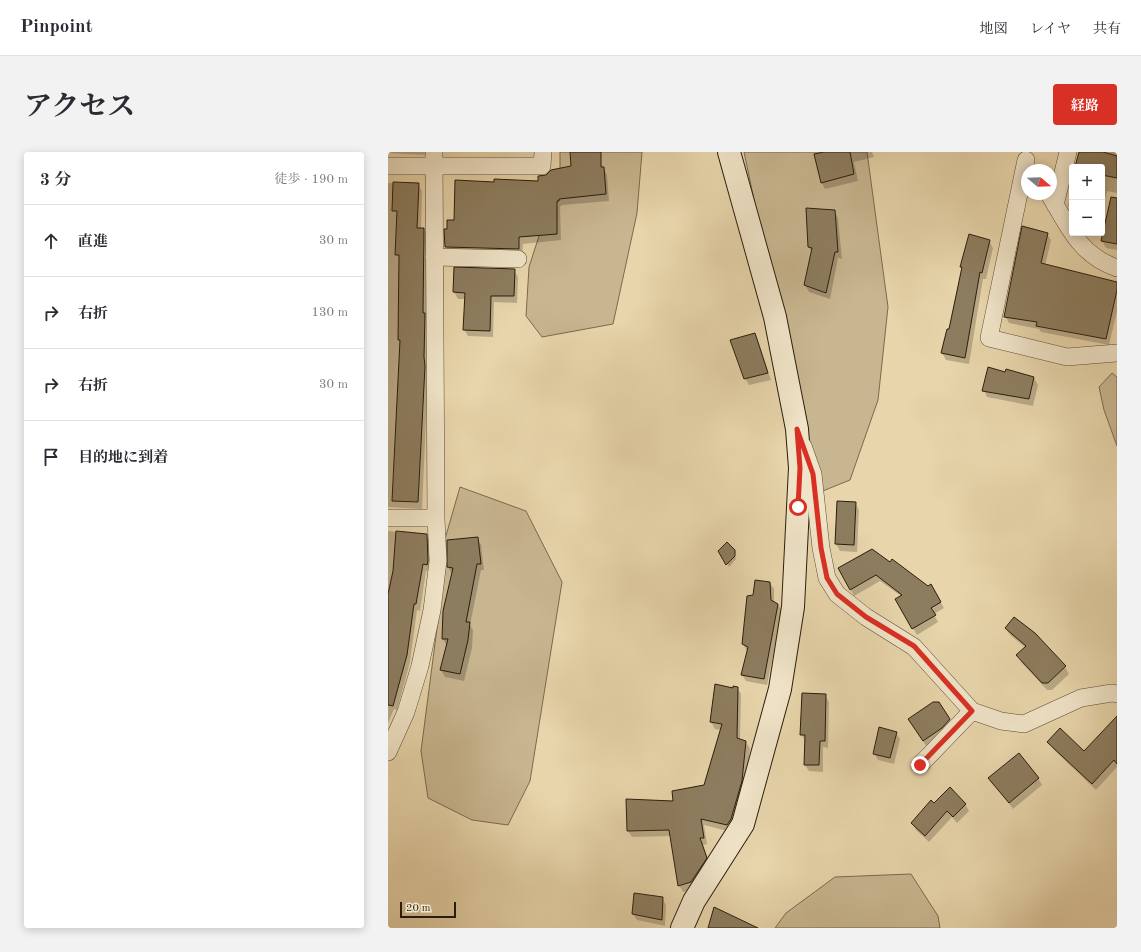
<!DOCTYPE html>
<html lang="ja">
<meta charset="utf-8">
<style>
:root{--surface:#fff;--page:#f2f2f3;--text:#2b2b33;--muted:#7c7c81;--line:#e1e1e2;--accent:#d93025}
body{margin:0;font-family:"Old Standard TT","Noto Serif JP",serif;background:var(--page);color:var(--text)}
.controls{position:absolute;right:12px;top:12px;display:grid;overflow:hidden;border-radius:4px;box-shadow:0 2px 10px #0003}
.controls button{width:36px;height:36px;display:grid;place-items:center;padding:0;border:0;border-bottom:1px solid var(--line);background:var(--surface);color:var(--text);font:20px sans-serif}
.compass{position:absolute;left:633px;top:12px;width:36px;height:36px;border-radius:50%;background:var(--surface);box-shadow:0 2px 10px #0003;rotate:109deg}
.scale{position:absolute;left:12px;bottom:10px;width:56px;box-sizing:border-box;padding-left:4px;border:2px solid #2b1d0c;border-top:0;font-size:11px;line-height:14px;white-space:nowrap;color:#2b1d0c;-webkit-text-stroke:3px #f0e4c8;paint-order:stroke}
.stop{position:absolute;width:12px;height:12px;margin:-9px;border:3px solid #d93025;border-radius:50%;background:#fff}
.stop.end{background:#d93025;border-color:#fff;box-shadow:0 1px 4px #0008}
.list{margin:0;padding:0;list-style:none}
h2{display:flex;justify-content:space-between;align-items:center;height:52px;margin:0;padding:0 16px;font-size:17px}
h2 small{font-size:13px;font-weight:400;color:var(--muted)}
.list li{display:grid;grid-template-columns:26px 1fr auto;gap:12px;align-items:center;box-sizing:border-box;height:72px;padding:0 16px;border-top:1px solid var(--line)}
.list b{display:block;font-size:15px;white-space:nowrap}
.list em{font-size:13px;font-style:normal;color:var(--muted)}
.icon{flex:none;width:22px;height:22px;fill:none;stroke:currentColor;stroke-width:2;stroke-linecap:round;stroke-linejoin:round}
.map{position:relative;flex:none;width:729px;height:776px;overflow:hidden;border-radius:4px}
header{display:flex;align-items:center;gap:24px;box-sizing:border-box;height:56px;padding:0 20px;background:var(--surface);border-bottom:1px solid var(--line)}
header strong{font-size:19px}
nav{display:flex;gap:22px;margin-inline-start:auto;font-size:14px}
.intro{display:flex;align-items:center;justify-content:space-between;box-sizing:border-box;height:96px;padding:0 24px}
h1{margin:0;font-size:28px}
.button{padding:10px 18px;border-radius:4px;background:var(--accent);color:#fff;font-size:14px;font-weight:700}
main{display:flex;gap:24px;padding:0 24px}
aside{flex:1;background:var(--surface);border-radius:4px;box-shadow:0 2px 10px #0003}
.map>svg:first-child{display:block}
.green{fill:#c8b690;stroke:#7a6a4e}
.shadow{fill:#0003}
.building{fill:#8d7d5f;stroke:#2b1d0c}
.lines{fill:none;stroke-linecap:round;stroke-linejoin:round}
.street-casing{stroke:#5a4b34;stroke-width:18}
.secondary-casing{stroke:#2b1d0c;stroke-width:24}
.street{stroke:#f0e4c8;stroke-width:17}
.secondary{stroke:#f0e4c8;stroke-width:22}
.route{stroke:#d93025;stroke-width:5}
</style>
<header>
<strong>Pinpoint</strong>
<nav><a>地図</a><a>レイヤ</a><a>共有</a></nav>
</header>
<div class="intro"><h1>アクセス</h1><a class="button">経路</a></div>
<main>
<aside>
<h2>3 分<small>徒歩 · 190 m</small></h2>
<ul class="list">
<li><svg class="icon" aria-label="ahead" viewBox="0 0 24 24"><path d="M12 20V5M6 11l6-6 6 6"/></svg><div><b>直進</b></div><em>30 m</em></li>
<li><svg class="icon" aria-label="right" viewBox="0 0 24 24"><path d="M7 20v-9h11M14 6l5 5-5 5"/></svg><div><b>右折</b></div><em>130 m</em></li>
<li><svg class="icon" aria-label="right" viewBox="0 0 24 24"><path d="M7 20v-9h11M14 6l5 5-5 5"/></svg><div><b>右折</b></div><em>30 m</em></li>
<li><svg class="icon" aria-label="arrive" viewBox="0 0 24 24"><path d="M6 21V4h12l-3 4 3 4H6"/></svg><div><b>目的地に到着</b></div></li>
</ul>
</aside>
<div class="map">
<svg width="729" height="776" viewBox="0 0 729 776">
<rect width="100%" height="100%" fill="#e8d5ab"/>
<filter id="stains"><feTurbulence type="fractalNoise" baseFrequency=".005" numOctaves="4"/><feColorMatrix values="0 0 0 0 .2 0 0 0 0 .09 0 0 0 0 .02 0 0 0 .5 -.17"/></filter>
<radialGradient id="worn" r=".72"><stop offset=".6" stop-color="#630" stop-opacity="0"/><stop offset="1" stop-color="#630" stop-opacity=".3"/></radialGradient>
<path class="green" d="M172,0H254L249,61L225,172L154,185L138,164L141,115L172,19Z
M356,0H479L500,155L490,248L462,328L420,345L385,138Z
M724,221L729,225V294L716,258L711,235Z
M72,335L138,359L174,430L142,629L120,673L84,668L40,646L33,599L55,430L57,387Z
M523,722L550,764L552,776H387L398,761L447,725Z"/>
<path class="shadow" d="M0,0H37V3L0,1Z
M440,0H484L486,5L466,10L470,29L437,37L434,31Z
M692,0H729V41L719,39L714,58V15H689Z
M212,10L219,23L221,49L174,53L172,55L173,88L135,92L134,104L61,102L58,95L60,78L67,69L107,31L151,30Z
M0,31L30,32L34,39L33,77H36L40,84L38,165L40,168V222L34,357L0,355Z
M684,37V60L680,53Z
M446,59L450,66L454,107L450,106L442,147L421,140L417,133L424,100L421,95Z
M729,68V98L718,96L714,89Z
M659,82L663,88L657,114L729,131V159L721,193L653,180L651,177L621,171L617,164Z
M601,89L605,96L598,127H595L581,212L558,208L554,201L560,178L562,179L575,118L573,114Z
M67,116L126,118L130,125L129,151L106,150L105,185L80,184L76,177L78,147H70L66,140Z
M367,182L370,188L383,228L361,233L357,226Z
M619,219L646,226L650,233L645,254L599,245L596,238Z
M450,350L467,351L471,358L469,400L452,399L448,392Z
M0,379L38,383L42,390L43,419H38L32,459L29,458L22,510L9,558L6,557L0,571Z
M89,386L93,393L96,418H93L82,473L85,478L84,496L76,529L57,525L53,518L59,494L55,487L64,422L60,415Z
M331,399H346L348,407L341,415Z
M502,411L540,435L543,433L556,456L546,462L550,470L529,483L508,447L513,444L492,429L466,444L451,416Z
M382,431L386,437V451L390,452L394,459L379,533L358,529L354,523L359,499L355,492Z
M618,477L647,482L677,515L681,522L664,538H659L633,510L630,503L638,496L622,483Z
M349,536L353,542L352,588L358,590L362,597L357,637L343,680L316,673L319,692L315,693L322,713L307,737L295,740L291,733L283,684L244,685L240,679L286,650L316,634L333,578L327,577L323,570L345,537Z
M437,543L441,550L440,596L435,595V620L421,619L417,613L418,590L413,582Z
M550,551L566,574L539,595L525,574Z
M729,572V615L708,638L665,597L661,590L696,600Z
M508,581L512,587L506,612L490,608L486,601Z
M602,626H650L654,633L625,657Z
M546,652H577L581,659L569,671L564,665L541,690L528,678L524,671Z
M274,746L278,753L277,774L249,768L245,762Z"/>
<path class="building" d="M182,0H213V15H216L218,42L171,47V49H169V82L131,85V97L57,95L56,77H59V68H66L67,28L106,30V27L150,29V24L158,23L163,18L183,14Z
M436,0H462L466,22L433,31L426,2Z
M691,0H715L729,4V26L714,23V15H687Z
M5,30L31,31L29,76H36L35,161H37L36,205L37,214L30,350L4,349L12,188H10L11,103H7L9,59H4Z
M723,45L729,46V92L713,89Z
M418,56L447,58L450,100H447L438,141L416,133L424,96L420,95Z
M634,74L660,81L653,111L729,130V138L718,187L648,174L649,170L616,165Z
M581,82L602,88L594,121L592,120L577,206L553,201L559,177H561L574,115H572Z
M66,115L127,117L126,144H103L102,179L75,178L77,141L65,140Z
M367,181L380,221L356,227L342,188Z
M600,215L617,220L618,217L646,225L641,247L594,239Z
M449,349L468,350L466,393L447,392Z
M8,379L39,382L40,409L39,413L35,412L28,452H26L19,503L5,554L0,553V442L5,419Z
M90,385L93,412H89L78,470H82L80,488L72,522L52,518L60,487H54L55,459L65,416L59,415V388Z
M339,390L347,398V404L338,413L330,399Z
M484,397L502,410L504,407L540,434L543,432L553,450L543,456L548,463L524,477L507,447L514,443L488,423L462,438L450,416Z
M367,428L382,430L383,448L390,452L376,527L353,523L360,495L354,492L359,444L365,443Z
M626,465L647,481L678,514L660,531H654L628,503L638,494L617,476Z
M327,532L345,536V534L350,535L349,586L358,589L354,629L343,667L339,673L313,667L316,686H312L319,706L303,730L290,734L281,678L239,679L238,647L285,649L284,639L316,633L334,572L322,570Z
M414,541L438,542L437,589H432L431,613H416L417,583H412Z
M545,550H551L562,567L554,576L535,589L520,567Z
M729,564V612L726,608L704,632L659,590L672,576L696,599Z
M491,575L509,580L502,606L485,602Z
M631,601L651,626L621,651L600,626Z
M562,635L578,652L565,665L559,659L537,684L523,671L543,648L546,651Z
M246,741L275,745L274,768L244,762Z
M326,755L370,776H320Z"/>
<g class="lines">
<defs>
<path id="street" d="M638,8L601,186L679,205L729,201
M0,14H154L155,0
M661,42C680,73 691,103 729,116
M667,53L680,0
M46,105L130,107
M415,294L425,322L433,396L439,426L449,442L478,465L526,495L584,559L613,569L636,572L693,546L724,541L729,542
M0,366H48
M0,600L18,560L32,514L44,458L50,409L48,366L46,0
M532,613L584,559"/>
<path id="secondary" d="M294,776L306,749L355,672L392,537L405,455L412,316L409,277L387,165L341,0"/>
</defs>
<use href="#street" class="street-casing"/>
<use href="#secondary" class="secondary-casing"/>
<use href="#street" class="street"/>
<use href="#secondary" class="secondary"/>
</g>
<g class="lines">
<path class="route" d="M410,355L412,316L409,277L425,322L433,396L439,426L449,442L478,465L526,494L584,559L532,613"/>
</g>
<rect width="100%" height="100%" filter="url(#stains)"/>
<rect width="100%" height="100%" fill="url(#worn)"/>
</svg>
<div class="controls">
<button>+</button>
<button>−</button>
</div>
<svg class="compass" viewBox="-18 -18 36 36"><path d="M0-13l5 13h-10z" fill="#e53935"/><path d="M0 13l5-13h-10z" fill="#7c7c81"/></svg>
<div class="scale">20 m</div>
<div class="stop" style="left:410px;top:355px"></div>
<div class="stop end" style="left:532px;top:613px"></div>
</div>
</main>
